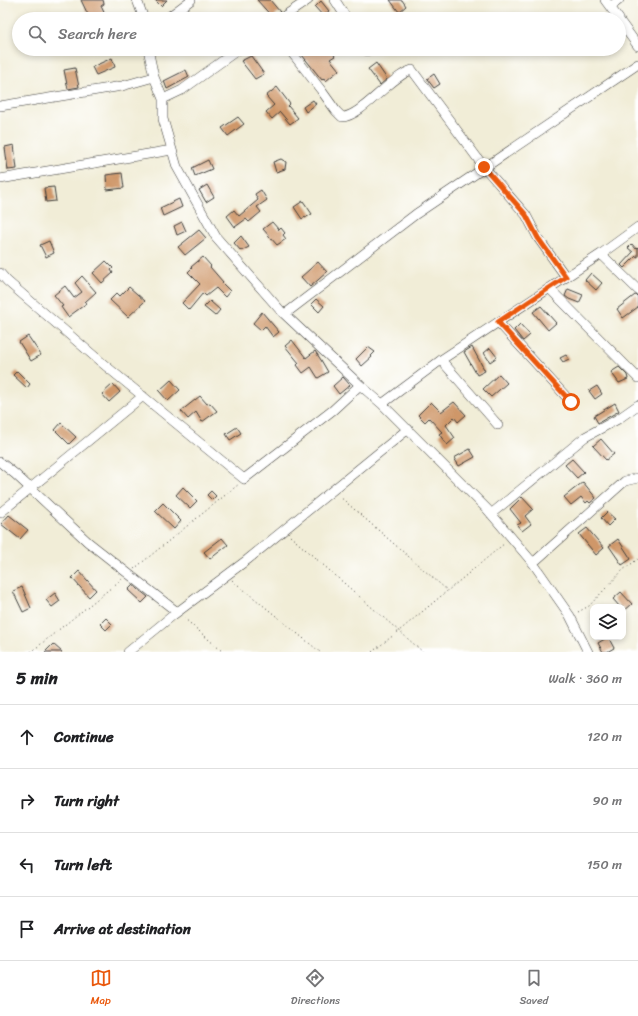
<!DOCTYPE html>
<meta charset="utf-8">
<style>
:root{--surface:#fff;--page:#f2f2f2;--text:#202124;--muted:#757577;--line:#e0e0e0;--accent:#ea580c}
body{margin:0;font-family:Sriracha,sans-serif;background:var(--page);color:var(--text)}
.controls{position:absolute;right:12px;bottom:12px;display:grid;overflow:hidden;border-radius:8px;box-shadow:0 2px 6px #0003}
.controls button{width:36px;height:36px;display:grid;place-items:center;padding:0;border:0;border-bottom:1px solid var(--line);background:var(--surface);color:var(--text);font:20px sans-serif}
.stop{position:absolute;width:12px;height:12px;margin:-9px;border:3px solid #ea580c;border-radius:50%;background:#fff}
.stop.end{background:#ea580c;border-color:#fff;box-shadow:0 1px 4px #0008}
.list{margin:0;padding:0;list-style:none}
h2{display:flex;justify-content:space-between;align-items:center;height:52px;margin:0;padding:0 16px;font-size:17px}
h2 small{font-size:13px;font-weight:400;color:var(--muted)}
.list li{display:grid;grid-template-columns:26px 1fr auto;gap:12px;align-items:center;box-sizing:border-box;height:64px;padding:0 16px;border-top:1px solid var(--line)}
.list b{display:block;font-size:15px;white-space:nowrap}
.list em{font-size:13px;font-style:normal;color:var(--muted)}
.icon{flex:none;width:22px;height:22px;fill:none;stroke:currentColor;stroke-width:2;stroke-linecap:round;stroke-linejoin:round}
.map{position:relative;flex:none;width:638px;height:652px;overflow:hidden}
.search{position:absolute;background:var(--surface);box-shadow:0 2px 6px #0003;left:12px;right:12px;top:12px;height:44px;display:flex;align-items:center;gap:10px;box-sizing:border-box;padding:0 14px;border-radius:22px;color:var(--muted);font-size:15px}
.sheet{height:308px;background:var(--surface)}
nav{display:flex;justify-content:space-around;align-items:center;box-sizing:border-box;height:56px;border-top:1px solid var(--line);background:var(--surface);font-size:11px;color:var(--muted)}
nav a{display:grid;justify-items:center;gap:2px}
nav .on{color:var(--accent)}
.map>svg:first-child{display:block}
.building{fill:#cf9769}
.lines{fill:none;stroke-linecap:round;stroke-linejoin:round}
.minor-casing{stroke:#3c3b38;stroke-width:10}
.path{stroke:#3c3b38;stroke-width:1;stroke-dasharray:1 3;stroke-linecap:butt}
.minor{stroke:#fff;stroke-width:9}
.route{stroke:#ea580c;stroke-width:5}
</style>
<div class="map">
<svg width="638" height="652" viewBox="0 0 638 652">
<rect width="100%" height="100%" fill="#fff"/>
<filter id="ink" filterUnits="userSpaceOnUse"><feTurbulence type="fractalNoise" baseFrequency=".025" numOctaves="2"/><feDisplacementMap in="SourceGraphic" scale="8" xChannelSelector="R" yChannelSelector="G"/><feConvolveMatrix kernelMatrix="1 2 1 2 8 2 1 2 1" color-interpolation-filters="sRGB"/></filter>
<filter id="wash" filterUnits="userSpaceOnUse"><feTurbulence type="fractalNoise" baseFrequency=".012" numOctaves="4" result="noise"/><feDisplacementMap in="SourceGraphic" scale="16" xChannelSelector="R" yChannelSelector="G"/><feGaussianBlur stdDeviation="0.9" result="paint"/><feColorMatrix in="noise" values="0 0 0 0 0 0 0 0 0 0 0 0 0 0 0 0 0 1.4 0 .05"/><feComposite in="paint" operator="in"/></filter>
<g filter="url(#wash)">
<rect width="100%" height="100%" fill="#f1edd7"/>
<g id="blocks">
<path class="building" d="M81,0H103L104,4L101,6L107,19H90Z
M155,0H167L161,6Z
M257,0H270L280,12L276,14L274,19Z
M390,0H402L406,6L399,12Z
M321,1L329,11L323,16L315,7Z
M299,49H330L335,56L330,59L339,70L326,81L324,78L322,80L298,50Z
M251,56L264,74L255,79L241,61Z
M112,58L115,67L96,75L92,67Z
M376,63L387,79L380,85L368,69Z
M75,68L79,87L68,89L64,70Z
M186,70L189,77L167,89L164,81Z
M434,74L440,84L434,88L427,79Z
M277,87L290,104L288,106L298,118L290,124L280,112L272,119L266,112L274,105L266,96Z
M313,100L316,104L306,112L303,107Z
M238,117L244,124L228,136L222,128Z
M14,145L17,169L8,170L5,147Z
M281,159L286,162L285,169L276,172L273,162Z
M208,160L212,169L195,176L192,168Z
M122,173L124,188L107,190L106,175Z
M207,185L214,197L206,202L199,190Z
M54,187L56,201L46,202L44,188Z
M261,190L267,200L257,207L261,212L249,222L246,219L235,227L227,216L234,210L239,216L258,200L255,194Z
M179,199L182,207L163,216L160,208Z
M303,201L312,214L305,218V217L302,219L294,207Z
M182,222L186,231L177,235L174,226Z
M272,222L279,230L281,228L285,233L283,235L286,239L277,245L263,229Z
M199,230L206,238L185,255L178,247Z
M241,236L249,247L241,251L234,243Z
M49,241L54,253L46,257L40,245Z
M632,244L636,249L638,247V257L636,256L624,268L621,265L633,252L628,248Z
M203,257L211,266L210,267L223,282L222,283L230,291L225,297L216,288L206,296L203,293L189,310L182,303L200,284L188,272L192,268L191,267Z
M106,261L113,268L111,270L113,273L102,283L93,273Z
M318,262L327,272L310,287L301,277Z
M591,273L602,283L596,290L585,280Z
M82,276L96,292L85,302L87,303L68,317L61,307L63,306L54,295L65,286L74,298L82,292L75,283Z
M129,287L145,301L128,317L110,300L117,293L120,296Z
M568,289L583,295L579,303L569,299L565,296Z
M635,295L638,296V307L623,318L617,309Z
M316,299L324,306L319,312L311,304Z
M210,301L220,310L215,316L204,307Z
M541,306L556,323L548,330L533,312Z
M262,312L279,332L273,337L265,326L261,330L253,323Z
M520,324L530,335L523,341L514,330Z
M28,336L41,355L31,361L19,342Z
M292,340L306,358L315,351L321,360L328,372L318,378L311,367L303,373L297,365L299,363L285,346Z
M368,347L375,352L371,356L372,357L362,366L356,359Z
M472,347L485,371L477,375L464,352Z
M490,348L497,357L490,362L484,353Z
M566,355L569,359L563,362L560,358Z
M619,367L627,375L628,379L619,383L611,372Z
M17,371L30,384L27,388L13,375Z
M499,374L507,383L491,397L483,389Z
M343,377L350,385L339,394L333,386Z
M171,380L180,390L168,401L159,391Z
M113,384L120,392L109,402L102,394Z
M597,386L602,394L595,399L589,391Z
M200,396L207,404L210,403L217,411L202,422L196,412L188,419L181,411Z
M431,402L441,412L454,402L466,415L458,422L454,417L446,425L455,438L447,445L439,434L442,432L429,418L425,422L418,415Z
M615,403L619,411L598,423L594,416Z
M61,423L76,437L69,444L55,430Z
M237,427L241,433L230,440L226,434Z
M601,439L614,454L606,460L593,446Z
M470,449L475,457L459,466L454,458Z
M572,459L584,472L577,478L565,465Z
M583,482L596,498L590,503L588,501L586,503L581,497L571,505L564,497Z
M183,487L197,501L190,508L176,495Z
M211,491L216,496L212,500L207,495Z
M522,497L533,509L525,516L531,524L522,531L517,525L521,523L510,509Z
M163,503L181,521L174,529L155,511Z
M607,512L615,519L608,526L601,518Z
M9,515L28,530L20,539L1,524Z
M587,528L604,548L596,555L579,534Z
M222,538L228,545L210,559L204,552Z
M618,539L631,559L622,565L609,546Z
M79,571L96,590L89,597L72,578Z
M133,585L148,597L142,603L128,590Z
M22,587L31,608L23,612L13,591Z
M621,592L632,604L623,612V607H620L613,599Z
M55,593L60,601L52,607L46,600Z
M106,618L112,624L106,630L100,624Z
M608,637L614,648L607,652H603L598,643Z
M53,644L62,652H45Z"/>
</g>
</g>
<g filter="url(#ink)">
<use href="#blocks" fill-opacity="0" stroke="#3c3b38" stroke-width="1"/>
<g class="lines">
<defs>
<path id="minor" d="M137,0L144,19
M335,0L347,19
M605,0L619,19
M610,7L619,0
M166,19L191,0
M280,19L308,0
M619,20L638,46
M148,49L154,77L163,99V119L177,167L216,237L280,310L360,385L382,404L487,509L533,563L570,616L588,652
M289,49L321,90L336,111L342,117C361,117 391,76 412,70L484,167L526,215L538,238L566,277
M365,49L367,51
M163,99L182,90L239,49
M0,106L122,86L154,77
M0,179L172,150
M601,254L638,290
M0,273L7,281L101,362L244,479L333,410L360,385
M549,288L638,378
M285,314L416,214L638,64
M498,322L571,402
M441,360L498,425
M382,404L441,360L601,254L638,227
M0,462L15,474L88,542L177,612
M0,513L143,396
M491,514L585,437L618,419L638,405
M533,563L625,481L638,478
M128,652L172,616L247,560L408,429"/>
</defs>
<use href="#minor" class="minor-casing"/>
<path class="path" d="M339,496L447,590
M290,536L423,652
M134,569L239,484
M232,580L320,652
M578,612L589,606L623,570L638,559
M184,618L223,652
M31,652L122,579
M372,652L399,631L505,543"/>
<use href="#minor" class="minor"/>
</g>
</g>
<g class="lines" filter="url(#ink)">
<path class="route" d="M484,167L526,215L538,238L566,277L498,322L571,402"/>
</g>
</svg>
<div class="controls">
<button><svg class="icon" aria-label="layers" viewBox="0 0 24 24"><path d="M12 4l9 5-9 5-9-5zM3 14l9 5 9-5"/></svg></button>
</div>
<div class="stop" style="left:571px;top:402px"></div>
<div class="stop end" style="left:484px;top:167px"></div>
<div class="search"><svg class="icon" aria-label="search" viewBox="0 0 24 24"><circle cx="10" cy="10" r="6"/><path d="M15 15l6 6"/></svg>Search here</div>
</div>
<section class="sheet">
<h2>5 min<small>Walk · 360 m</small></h2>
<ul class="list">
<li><svg class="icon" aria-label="ahead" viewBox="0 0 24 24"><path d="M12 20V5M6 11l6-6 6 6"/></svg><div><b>Continue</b></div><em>120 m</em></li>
<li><svg class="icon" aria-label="right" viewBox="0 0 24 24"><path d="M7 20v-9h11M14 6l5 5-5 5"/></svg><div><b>Turn right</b></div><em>90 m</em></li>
<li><svg class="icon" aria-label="left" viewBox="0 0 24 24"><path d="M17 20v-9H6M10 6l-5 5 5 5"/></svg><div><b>Turn left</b></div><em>150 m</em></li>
<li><svg class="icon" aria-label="arrive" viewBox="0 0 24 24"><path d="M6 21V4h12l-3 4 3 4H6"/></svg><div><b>Arrive at destination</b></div></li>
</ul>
</section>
<nav>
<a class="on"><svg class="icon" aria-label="map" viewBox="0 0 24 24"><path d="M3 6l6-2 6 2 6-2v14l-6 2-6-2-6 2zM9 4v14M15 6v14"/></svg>Map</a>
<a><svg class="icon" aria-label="directions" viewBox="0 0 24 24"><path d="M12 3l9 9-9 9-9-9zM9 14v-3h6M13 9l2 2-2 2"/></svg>Directions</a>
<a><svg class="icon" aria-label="saved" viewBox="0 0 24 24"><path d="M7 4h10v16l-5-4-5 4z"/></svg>Saved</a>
</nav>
